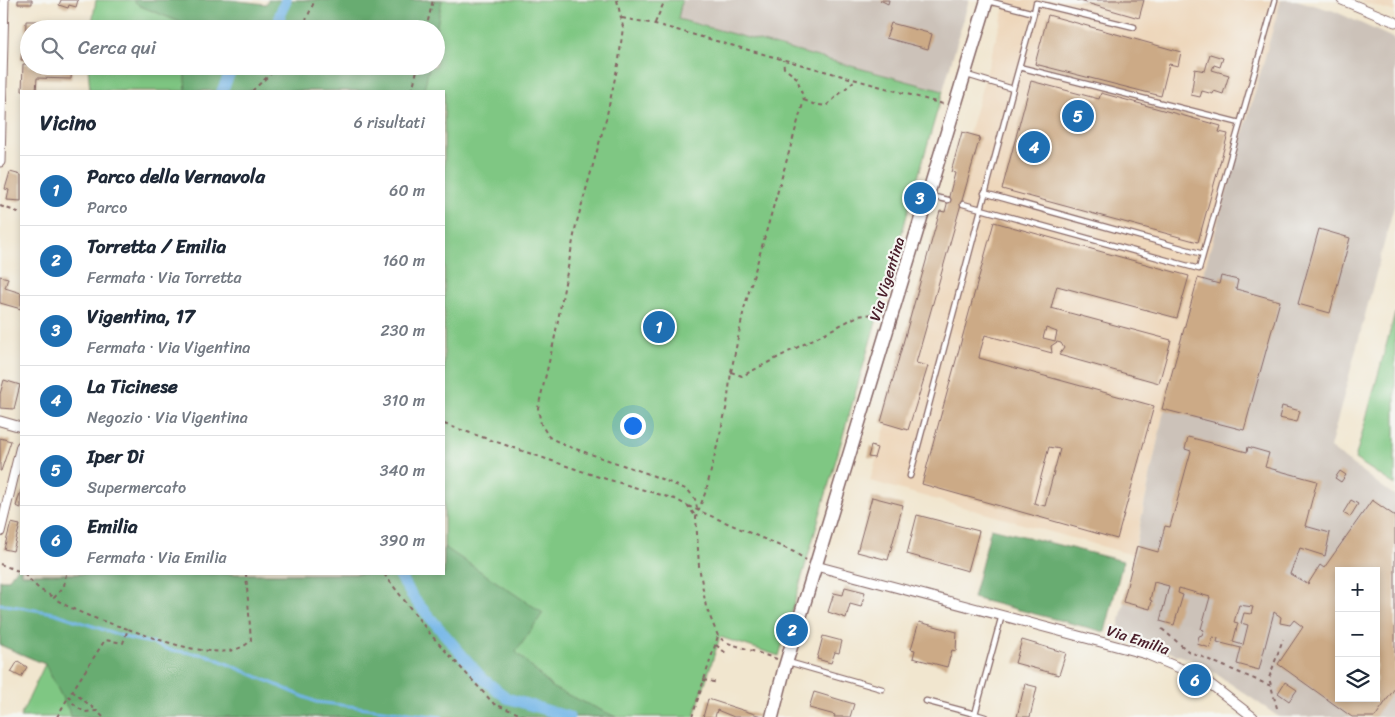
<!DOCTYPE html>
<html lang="it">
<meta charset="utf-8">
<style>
:root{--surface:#fff;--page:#f6f6f7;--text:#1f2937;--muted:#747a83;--line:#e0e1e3;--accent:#1f6fb2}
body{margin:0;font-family:Sriracha,sans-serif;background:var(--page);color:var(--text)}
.controls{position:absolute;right:15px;bottom:15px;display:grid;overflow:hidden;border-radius:0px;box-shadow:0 2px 8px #0003}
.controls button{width:45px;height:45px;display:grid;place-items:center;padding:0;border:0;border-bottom:1px solid var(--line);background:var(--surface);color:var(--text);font:25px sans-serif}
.you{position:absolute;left:632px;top:425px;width:18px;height:18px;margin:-12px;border:4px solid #fff;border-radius:50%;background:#1a73e8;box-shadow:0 0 0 8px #1a73e833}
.badge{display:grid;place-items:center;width:32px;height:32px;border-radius:50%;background:var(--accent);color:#fff;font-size:16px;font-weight:700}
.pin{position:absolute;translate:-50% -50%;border:2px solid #fff;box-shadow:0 1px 5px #0006}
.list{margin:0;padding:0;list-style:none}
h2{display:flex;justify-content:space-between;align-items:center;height:65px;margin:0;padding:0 20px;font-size:21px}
h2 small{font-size:16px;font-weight:400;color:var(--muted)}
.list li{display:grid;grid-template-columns:32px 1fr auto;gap:15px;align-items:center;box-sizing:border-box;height:70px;padding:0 20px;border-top:1px solid var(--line)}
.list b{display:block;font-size:19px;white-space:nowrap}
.list p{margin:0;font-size:16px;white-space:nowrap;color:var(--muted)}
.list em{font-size:16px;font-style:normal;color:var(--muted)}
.icon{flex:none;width:28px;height:28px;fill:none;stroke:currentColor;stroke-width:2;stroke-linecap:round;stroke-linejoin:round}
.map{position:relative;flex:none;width:1395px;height:717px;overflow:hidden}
.search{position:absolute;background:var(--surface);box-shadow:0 2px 8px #0003;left:20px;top:20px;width:425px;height:55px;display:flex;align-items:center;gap:12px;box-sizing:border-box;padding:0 18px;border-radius:28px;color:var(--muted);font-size:19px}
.panel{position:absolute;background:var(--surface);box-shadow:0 2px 8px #0003;left:20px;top:90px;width:425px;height:485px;border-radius:0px}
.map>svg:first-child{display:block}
.built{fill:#eed7bb}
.industrial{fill:#ccc2b9;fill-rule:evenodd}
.green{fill:#7fc783;stroke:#647357}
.forest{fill:#67ac71;stroke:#58664e}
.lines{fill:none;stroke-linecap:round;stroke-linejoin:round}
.stream{stroke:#72b5e7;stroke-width:3}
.canal{stroke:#72b5e7;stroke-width:11}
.building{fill:#ccaa86;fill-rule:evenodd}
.lane-casing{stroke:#846564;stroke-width:7}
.street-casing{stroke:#846564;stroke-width:11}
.secondary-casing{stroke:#846564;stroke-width:15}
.path{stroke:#846564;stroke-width:2;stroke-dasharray:4 4;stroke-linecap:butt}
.lane{stroke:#fff;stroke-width:4.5}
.street{stroke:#fff;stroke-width:9}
.secondary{stroke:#fff;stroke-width:12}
.labels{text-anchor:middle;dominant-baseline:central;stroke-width:4.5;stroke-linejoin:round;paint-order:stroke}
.street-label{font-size:15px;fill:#4a1f2b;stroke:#f6f6f2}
</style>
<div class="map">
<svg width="1395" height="717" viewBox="0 0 1395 717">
<rect width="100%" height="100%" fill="#f6f6f2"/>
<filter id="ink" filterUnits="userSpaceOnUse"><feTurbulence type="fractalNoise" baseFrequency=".02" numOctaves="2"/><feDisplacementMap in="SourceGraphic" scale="10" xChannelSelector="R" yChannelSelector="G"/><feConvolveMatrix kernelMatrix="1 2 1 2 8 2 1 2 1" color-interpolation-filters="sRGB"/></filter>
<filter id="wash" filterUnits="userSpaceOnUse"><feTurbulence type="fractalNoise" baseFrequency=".0096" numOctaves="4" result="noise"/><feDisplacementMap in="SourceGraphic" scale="20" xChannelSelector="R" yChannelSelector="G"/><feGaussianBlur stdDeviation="1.12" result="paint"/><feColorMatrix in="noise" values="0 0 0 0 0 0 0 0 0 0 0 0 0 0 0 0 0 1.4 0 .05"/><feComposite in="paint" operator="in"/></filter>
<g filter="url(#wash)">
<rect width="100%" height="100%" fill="#f1e6cf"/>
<path class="built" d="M1007,0H1281L1163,415L1133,555L870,481Z
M1357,0H1395V12Z"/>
<path class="industrial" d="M682,0H969L943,91L677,19Z
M1281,0H1296L1334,11L1395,39V202L1330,448L1395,496V717H1279L1199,662L1117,635L1163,415ZM1339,571H1376V698H1339Z"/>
<path class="green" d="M96,0H225L252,13L276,0H682L678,19L943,91L779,656L720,637L694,717H20L45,664L0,645V580H8L21,563V574H444V91H90L88,66H436V29H91Z
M1395,313V485L1355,459Z"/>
<path class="forest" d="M133,0H230L266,4L268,0H442L436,31V29H197L140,6Z
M184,66H429L424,91H186Z
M991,528L1123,561L1105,632L973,598Z
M444,547L543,613L516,652L553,688L616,717H72L45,664L0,645V580H8L21,563V574H444Z"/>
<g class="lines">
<path class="stream" d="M0,604L54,613L131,639L151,643L170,650L207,655L316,702L442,717"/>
<path class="canal" d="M279,29L280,14L286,0
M222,91L233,66
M398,574L415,600L482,678L507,698L569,717"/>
</g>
<g id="blocks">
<path class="building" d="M18,0H32V4H18Z
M61,0H78L76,7L69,5L68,8L59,5Z
M880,0H889L888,4Z
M1076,0H1144L1139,18Z
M1048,15L1181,52L1178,66L1169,64L1161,96L1035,64Z
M26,21H42L41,29H29V60H21L22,51H25Z
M891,23L932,34L928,49L886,38Z
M1210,54L1223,58L1220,67L1214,65L1212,70L1229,75L1223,94L1214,91L1213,94L1202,91L1200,97L1191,95L1195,69L1205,71Z
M23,64H29V66H72L71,79L37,78L36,91H22Z
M1031,81L1099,99L1101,93L1221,126L1219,132L1228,134L1198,242L1002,189Z
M962,132L980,137L916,363L928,366L908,430L881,422L940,211L945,212L955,173L951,172Z
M10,172L21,175V201L7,200L9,190L5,189Z
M994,222L1189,276L1177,318L1057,286L1056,289L1051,308L1171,340L1159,383L1059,355L1064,348L1061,343L1057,342L1051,346L1052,353L985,335L980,352L979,358L1154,406L1117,539L922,484ZM1046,328L1057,332L1055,341L1043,338ZM1049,447L1060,449L1045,506L1034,503Z
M1319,229L1350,238L1330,313L1298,304Z
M0,276L8,278L5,288L21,293V309L0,303Z
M1221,276L1238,280L1236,289L1280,301L1244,430L1162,409L1198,278L1219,284Z
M4,380L20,385L14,409L0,408V394Z
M1282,406L1300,411L1297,422L1279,418Z
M1188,437L1247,452L1248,447L1269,453L1265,467L1317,481L1305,526L1330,533L1325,556L1300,548L1290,574L1308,584L1320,565L1324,568L1372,500L1395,516V688L1375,717H1352L1278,664L1303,627L1294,620L1290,625L1280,623L1281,617L1274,612L1259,670L1237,664L1241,648L1217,642L1218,638L1213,637L1210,648L1197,644L1199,636L1202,635L1204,630L1201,629L1210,597L1179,588L1178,593L1183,595L1174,625L1160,621L1169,586L1154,582L1150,600L1152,601L1150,609L1123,602L1137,546L1158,552L1165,526L1170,527L1191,451L1185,449ZM1339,571H1376V698H1339ZM1239,605L1253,607L1251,614L1244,613L1241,623L1248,625L1243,645L1233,642L1238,623L1234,622Z
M0,438L11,441L1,471H0Z
M871,446L877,448L874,458L868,457Z
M1340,471L1346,475L1341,482L1335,478Z
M21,490V508L16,506Z
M872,497L903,505L888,560L857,552Z
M1351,500L1358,504L1350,517L1343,513Z
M917,515L979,531L968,571L907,554Z
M11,523L20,525L13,551L4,549Z
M845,587L865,592L861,607L850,604L846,618L828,612L834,593L843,595Z
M919,622L957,632L956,651L952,650L947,667L913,658L915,650L911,649Z
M823,636L842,641L839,653L835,652L831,663L817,659Z
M1022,640L1066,653L1059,675L1015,663Z
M18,661L27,667L21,677L11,672Z
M1285,682L1297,690L1289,701L1278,693Z
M1025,684L1037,687L1030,717H1017Z
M814,692L854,704L850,717H834L835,715L809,708Z
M708,699L764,717H734L717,710L715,717H703Z"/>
</g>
</g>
<g filter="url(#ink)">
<use href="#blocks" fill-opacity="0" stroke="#846564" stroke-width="1"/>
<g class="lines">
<defs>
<path id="lane" d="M988,1L1034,13L1013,89
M1034,13L1036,3L1134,27
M1019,67L1240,123
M984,193L1203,254
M930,196L948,200
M963,204L1199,269L1275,0
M910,476L1013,89L967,75
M788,662L882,689
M926,701L975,714
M985,717L975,714L1002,615"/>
<path id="street" d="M1342,0L1395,22
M0,162L4,0
M0,421L21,427
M0,532L21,446
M816,566L1146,654L1201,677L1253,717"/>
<path id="secondary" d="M772,717L784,670L987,0"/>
</defs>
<use href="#lane" class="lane-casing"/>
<use href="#street" class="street-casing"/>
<use href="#secondary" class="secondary-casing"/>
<path class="path" d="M617,0L623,27L619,60L606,119L576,225L554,341L538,408L541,424L549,437L564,445L649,474L688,490L695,499L697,508
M622,18L655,24L943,104
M655,23L665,0
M302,29L315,0
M426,29L433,0
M252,91L279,66
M412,91L418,66
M804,100L813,104L826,106L855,80
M0,206L21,213
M731,372L742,376L858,316L880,313
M444,424L596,476L675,499L688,506L696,517
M688,506L794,552L806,560
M0,564L21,572
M24,574L39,589L53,597
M66,574L64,586L54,598C76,613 102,621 128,629
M384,574L431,635L494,704L527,717
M1162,629L1188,651L1271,686
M716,645L727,654
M777,659L725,642L718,636L706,607L699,566L696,517L706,491L727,405L731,372L744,309L804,100L797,78L784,68L783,60
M703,680L718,683
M72,691L97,711
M1277,708L1269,678L1283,639
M57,717L69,696
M103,717L97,711L84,712L73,703L69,696L105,640L123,643L128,629C157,639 228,667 251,640L246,574
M692,717L718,636"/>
<use href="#lane" class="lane"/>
<use href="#street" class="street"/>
<use href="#secondary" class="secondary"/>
</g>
</g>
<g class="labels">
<g class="street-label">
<text transform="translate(887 279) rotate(-73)">Via Vigentina</text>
<text transform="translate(1138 640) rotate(18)">Via Emilia</text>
</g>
</g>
</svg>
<div class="controls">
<button>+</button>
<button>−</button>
<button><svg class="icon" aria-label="layers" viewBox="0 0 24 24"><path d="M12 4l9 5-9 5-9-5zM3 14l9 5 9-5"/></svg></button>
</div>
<div class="you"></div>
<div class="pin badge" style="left:659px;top:327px">1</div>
<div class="pin badge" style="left:792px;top:630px">2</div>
<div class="pin badge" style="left:920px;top:198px">3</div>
<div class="pin badge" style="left:1034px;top:147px">4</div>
<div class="pin badge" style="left:1078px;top:116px">5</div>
<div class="pin badge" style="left:1195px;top:680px">6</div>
<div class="search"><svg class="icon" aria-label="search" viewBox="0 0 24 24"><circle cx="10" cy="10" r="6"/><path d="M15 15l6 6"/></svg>Cerca qui</div>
<section class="panel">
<h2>Vicino<small>6 risultati</small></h2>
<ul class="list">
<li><span class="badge">1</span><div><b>Parco della Vernavola</b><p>Parco</p></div><em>60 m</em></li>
<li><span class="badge">2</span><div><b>Torretta / Emilia</b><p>Fermata · Via Torretta</p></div><em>160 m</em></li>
<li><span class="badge">3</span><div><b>Vigentina, 17</b><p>Fermata · Via Vigentina</p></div><em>230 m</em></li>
<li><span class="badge">4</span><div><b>La Ticinese</b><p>Negozio · Via Vigentina</p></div><em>310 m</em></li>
<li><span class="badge">5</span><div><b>Iper Di</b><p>Supermercato</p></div><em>340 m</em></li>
<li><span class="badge">6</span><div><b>Emilia</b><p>Fermata · Via Emilia</p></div><em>390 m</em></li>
</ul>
</section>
</div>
